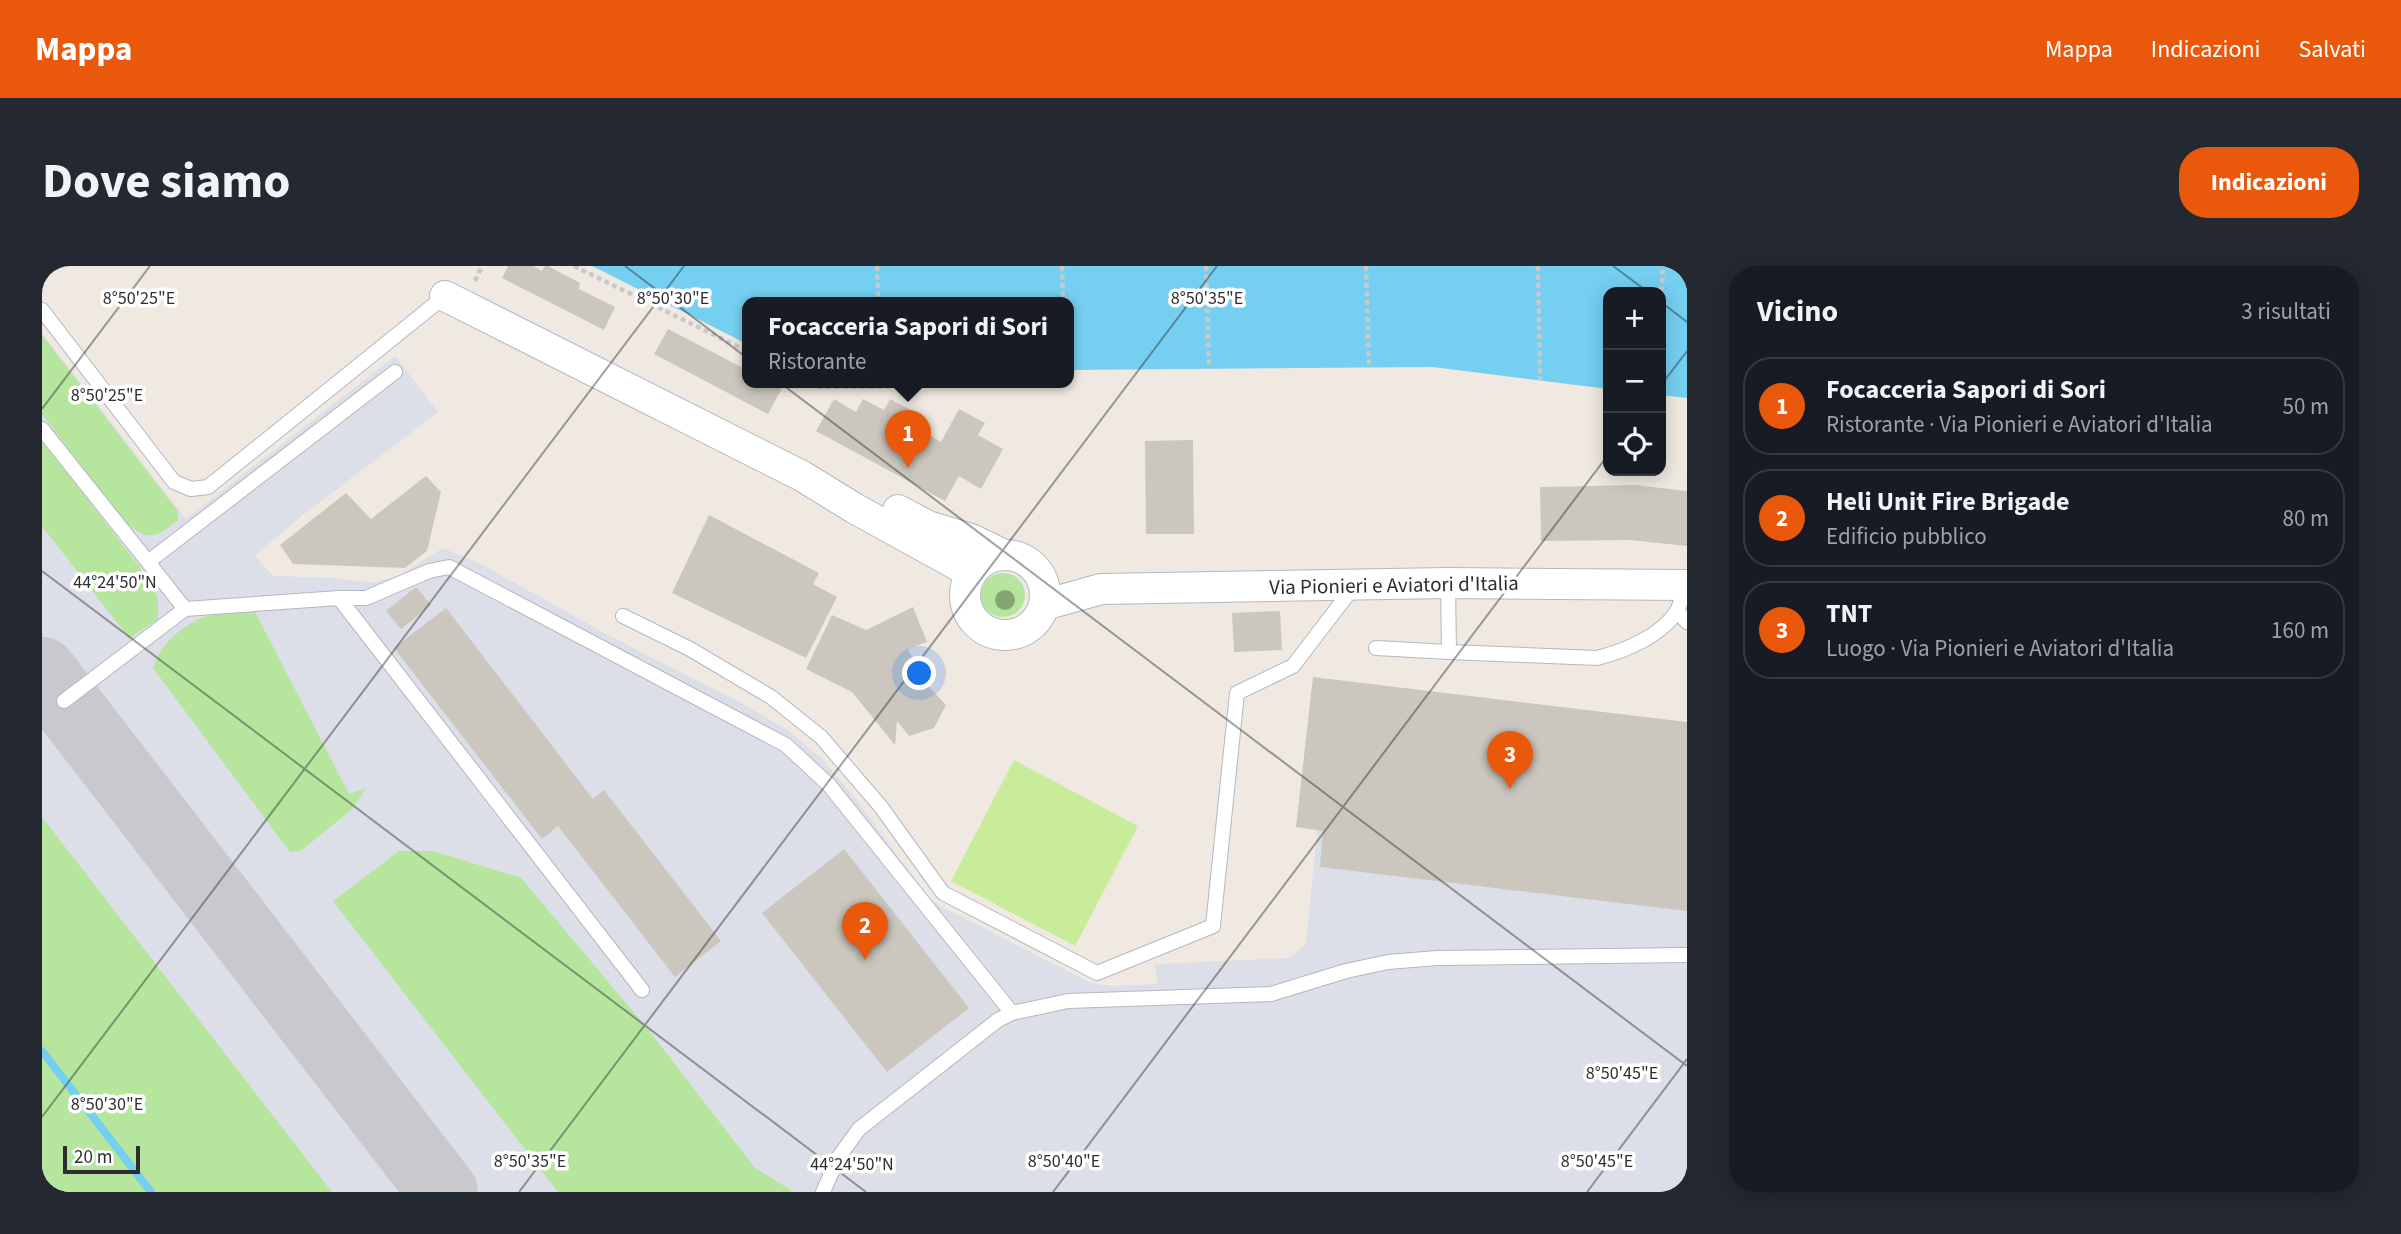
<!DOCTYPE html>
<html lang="it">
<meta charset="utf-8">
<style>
:root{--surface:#171b24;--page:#242831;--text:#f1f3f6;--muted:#9ea1a6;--line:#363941;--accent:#ea580c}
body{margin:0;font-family:"Source Sans 3",sans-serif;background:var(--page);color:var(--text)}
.controls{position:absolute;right:21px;top:21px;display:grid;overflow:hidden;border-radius:14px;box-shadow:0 4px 18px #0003}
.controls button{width:63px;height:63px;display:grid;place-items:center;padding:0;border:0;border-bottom:2px solid var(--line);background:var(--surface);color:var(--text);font:35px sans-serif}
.scale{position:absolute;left:21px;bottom:18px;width:77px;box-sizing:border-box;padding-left:7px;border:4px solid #2e2e2e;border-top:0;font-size:19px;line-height:24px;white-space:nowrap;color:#2e2e2e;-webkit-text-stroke:5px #fff;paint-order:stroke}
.you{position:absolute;left:878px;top:408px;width:24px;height:24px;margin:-18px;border:5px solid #fff;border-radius:50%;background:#1a73e8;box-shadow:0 0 0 10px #1a73e833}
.badge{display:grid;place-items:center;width:46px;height:46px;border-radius:50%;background:var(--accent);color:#fff;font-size:23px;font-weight:700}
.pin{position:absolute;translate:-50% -58px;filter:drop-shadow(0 2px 4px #0008)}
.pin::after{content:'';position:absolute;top:37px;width:24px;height:21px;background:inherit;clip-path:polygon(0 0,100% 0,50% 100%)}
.popup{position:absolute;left:700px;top:31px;width:332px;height:91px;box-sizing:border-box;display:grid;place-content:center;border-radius:14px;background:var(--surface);filter:drop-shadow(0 2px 5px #0005);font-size:23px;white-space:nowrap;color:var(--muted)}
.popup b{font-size:26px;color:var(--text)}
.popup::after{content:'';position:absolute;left:50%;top:100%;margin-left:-14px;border:14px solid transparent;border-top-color:var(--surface)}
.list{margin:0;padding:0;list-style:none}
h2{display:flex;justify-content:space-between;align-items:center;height:91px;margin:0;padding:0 28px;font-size:30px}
h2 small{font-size:23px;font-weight:400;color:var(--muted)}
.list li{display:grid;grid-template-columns:46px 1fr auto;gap:21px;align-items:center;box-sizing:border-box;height:98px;margin:0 14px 14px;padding:0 14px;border:2px solid var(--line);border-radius:28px}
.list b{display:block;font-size:26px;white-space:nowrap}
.list p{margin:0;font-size:23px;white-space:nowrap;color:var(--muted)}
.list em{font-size:23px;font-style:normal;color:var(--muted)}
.icon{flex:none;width:38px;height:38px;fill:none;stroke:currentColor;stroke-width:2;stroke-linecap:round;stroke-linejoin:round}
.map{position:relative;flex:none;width:1645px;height:926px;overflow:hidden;border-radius:28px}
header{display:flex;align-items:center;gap:42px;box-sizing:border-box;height:98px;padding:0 35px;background:var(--accent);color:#fff}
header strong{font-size:33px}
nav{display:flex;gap:38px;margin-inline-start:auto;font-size:24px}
.intro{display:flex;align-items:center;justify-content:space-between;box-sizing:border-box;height:168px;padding:0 42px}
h1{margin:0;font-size:49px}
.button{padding:18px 32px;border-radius:28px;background:var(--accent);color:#fff;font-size:24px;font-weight:700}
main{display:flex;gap:42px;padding:0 42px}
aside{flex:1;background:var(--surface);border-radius:28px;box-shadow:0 4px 18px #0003}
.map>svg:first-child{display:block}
.airport{fill:#dcdee8}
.green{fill:#b6e59e}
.pitch{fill:#c9ec9a}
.water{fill:#75cff0}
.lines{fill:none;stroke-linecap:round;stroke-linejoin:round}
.stream{stroke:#75cff0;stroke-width:8}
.taxiway{stroke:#c9c8cc;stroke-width:70}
.building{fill:#cbc7bf}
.service-casing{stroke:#b4b7c1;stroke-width:16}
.minor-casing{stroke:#b4b7c1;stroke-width:32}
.path{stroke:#c9c9c9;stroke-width:4.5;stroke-dasharray:5 3.5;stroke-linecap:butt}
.service{stroke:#fff;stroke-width:14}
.minor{stroke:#fff;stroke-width:30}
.tree{fill:#84a574}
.ticks{fill:none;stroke:#2e2e2e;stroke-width:2;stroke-opacity:0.45}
.labels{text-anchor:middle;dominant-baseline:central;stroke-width:7;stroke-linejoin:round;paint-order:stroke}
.street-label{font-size:21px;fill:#2e2e2e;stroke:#fff}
.ticks-label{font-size:18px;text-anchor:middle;fill:#2e2e2e;stroke:#fff;stroke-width:7;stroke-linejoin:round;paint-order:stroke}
</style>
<header>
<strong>Mappa</strong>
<nav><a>Mappa</a><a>Indicazioni</a><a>Salvati</a></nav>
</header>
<div class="intro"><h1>Dove siamo</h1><a class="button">Indicazioni</a></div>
<main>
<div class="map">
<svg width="1645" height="926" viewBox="0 0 1645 926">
<rect width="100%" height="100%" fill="#efe9e1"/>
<path class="airport" d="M0,67L144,253L353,90L396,146L257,252L213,290L231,310L294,312L330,317L360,308L401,282L441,299L564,368L703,439L747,465L782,495L816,536L886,631L900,641L1049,717L1072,720L1115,718L1113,698L1248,692L1264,678L1277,547L1645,597V926H0Z"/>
<path class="green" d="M0,69L135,244L136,254C112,273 105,276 81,254L0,148Z
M0,174L109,316L116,333V353L87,372L0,260Z
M939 329a22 22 0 1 1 44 0a22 22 0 1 1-44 0Z
M212,344L307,528L324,522L310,543L259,585L248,586L111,402C121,371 151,351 183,345C192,343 203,345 212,344Z
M0,551L290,926H0Z
M357,585H391L479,612L605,762L713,902L749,924V926H516L291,635Z"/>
<path class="pitch" d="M972,494L1096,560L1033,680L909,615Z"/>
<path class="water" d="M550,0H1645V132L1619,129V26H1566V123L1391,101L1027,104V36H705V78Z"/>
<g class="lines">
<path class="stream" d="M0,785L109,926"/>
<path class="taxiway" d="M0,406L401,926"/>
</g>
<path class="building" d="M466,0H491L500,5L503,0H506L538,17L537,23L573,41L562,64L460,12Z
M626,63L705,104V116H728L740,122L726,148L612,88Z
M792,133L814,146L821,133L842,144L848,133L878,149L872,160L899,176L917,143L943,157L936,169L961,183L939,223L917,210L903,235L774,165Z
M1151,174L1152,268H1104L1103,175Z
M384,210L399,226L385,285L363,302L251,298L238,279L304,227L329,253Z
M1593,219L1645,225V280L1588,274L1499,275L1498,221Z
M667,249L777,307L771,318L795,331L764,392L630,327Z
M374,321L389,339L359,363L344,345Z
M871,341L885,376L866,383L884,418L904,439L892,462L867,470L855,455L853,479L810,426L764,403L790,349L824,364Z
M404,342L551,533L562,524L679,675L633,711L516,560L500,573L352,382Z
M1238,345L1240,384L1192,386L1190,347Z
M1271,411L1645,456V645L1278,601L1281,565L1254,561Z
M802,583L927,742L845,806L720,647Z"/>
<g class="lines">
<defs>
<path id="service" d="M0,44L132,216L149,223L166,221L403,30
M0,163L106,296L353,106
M1406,317L1407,386L1555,392C1583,385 1619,370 1635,345C1639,338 1641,326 1643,318
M297,332L600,724
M143,343L297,332H324L387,305L407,301L744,479L787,519L970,747L1026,735L1229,728L1304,705L1346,696L1395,692L1645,689
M1635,345L1645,356
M581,350L648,383L729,431L779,471L839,541L901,627L1055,707L1171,660L1195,427L1251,400L1313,319
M1334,382L1407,386
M22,435L143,343L106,296
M781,926L796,892L817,863L956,754L970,747"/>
<path id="minor" d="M403,30L760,210L812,242L930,307
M856,244L886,260L929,273L962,289
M923 329a40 40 0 1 1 80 0a40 40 0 1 1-80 0Z
M1002,339L1059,323L1406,317L1645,319"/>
</defs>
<use href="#service" class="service-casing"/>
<use href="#minor" class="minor-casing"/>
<path class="path" d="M532,0L705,85
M835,0L836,36
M1020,0L1021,36
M1164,0L1167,103
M1324,0L1327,102
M1496,0L1498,114
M433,15L440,0
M1619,34L1621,0
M768,116L778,121L887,120"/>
<use href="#service" class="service"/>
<use href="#minor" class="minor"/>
</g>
<circle class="tree" cx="963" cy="334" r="10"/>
<path class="ticks" d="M583,0L1645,800M1571,0L1606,26M1619,36L1645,56M1619,119L1645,85M0,143L108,0M0,305L824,926M0,851L642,0M477,926L1175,0M1011,926L1566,189M1545,926L1645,793"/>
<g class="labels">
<g class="street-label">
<text transform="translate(1352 319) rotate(-1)">Via Pionieri e Aviatori d'Italia</text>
</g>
</g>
<g class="ticks-label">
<text x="97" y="38">8°50'25"E</text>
<text x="631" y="38">8°50'30"E</text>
<text x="1165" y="38">8°50'35"E</text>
<text x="65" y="135">8°50'25"E</text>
<text x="73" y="322">44°24'50"N</text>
<text x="1580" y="813">8°50'45"E</text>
<text x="65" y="844">8°50'30"E</text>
<text x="488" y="901">8°50'35"E</text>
<text x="1022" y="901">8°50'40"E</text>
<text x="1555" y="901">8°50'45"E</text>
<text x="810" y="904">44°24'50"N</text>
</g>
</svg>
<div class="controls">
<button>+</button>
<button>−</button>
<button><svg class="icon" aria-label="locate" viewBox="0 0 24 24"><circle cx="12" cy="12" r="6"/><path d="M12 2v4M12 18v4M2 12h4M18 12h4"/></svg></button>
</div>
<div class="scale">20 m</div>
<div class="you"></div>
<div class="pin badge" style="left:866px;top:202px">1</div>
<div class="popup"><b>Focacceria Sapori di Sori</b>Ristorante</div>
<div class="pin badge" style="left:823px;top:694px">2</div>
<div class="pin badge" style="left:1468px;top:523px">3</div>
</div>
<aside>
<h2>Vicino<small>3 risultati</small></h2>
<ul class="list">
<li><span class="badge">1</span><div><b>Focacceria Sapori di Sori</b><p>Ristorante · Via Pionieri e Aviatori d'Italia</p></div><em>50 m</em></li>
<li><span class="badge">2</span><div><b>Heli Unit Fire Brigade</b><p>Edificio pubblico</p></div><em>80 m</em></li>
<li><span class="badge">3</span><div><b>TNT</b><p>Luogo · Via Pionieri e Aviatori d'Italia</p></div><em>160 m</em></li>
</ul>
</aside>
</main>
